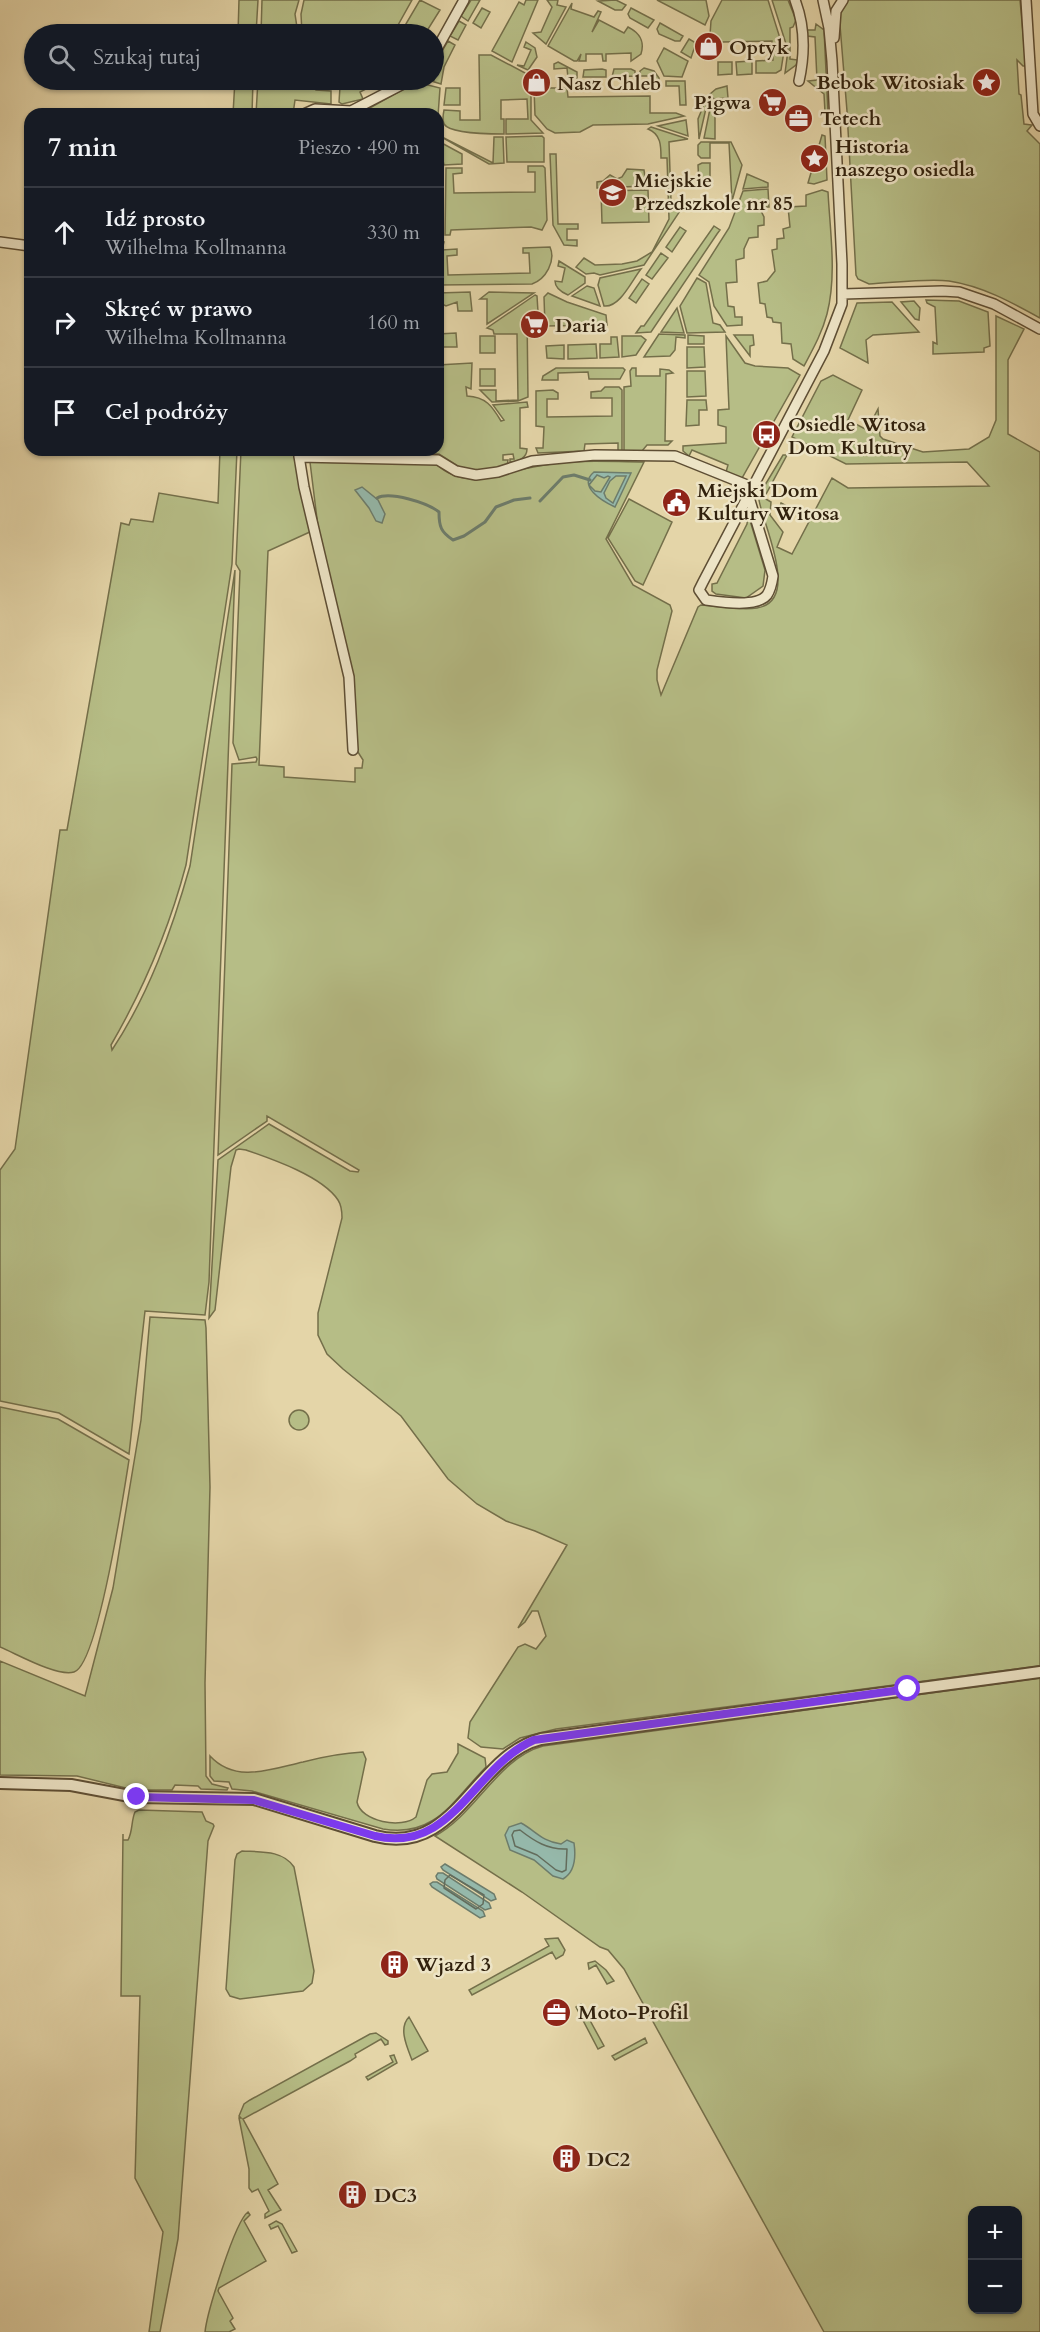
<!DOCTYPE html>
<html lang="pl">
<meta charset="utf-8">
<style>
:root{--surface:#171b24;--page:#20242c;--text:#f1f3f6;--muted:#9ea1a6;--line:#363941}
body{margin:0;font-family:Cardo,serif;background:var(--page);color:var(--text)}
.controls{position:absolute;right:18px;bottom:18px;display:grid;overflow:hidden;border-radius:12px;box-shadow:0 2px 4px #0004}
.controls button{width:54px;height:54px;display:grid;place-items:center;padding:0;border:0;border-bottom:2px solid var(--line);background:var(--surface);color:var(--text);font:30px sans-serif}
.stop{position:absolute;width:18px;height:18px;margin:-14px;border:4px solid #7c3aed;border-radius:50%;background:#fff}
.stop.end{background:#7c3aed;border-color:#fff;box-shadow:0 2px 6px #0008}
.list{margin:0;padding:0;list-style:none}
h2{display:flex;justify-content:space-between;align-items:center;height:78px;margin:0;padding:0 24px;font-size:26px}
h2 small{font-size:20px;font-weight:400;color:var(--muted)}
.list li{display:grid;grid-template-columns:39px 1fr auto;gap:18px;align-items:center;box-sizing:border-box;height:90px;padding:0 24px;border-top:2px solid var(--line)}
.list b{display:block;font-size:22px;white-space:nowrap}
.list p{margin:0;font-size:20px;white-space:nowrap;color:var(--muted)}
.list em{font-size:20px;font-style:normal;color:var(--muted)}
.icon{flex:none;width:33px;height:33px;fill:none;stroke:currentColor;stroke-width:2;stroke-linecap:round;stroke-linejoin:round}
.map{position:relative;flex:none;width:1040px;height:2332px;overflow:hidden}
.search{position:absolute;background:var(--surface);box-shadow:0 2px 4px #0004;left:24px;top:24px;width:420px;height:66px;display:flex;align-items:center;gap:15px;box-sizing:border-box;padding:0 21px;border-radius:33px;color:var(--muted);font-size:22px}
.panel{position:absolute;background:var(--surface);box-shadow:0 2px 4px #0004;left:24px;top:108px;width:420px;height:348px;border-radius:18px}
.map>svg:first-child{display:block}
.green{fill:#b6bd86;stroke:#746f4a;stroke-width:1.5;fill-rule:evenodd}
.water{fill:#95b8aa;stroke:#6d7c6b;stroke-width:1.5;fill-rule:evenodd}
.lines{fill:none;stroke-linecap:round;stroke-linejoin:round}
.shore{stroke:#636c5c;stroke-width:1.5}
.stream{stroke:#6d7c6b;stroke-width:3}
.minor-casing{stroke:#5e4e34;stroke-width:12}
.tertiary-casing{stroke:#5e4e34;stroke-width:14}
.minor{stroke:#ede4c6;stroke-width:9}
.tertiary{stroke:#ede4c6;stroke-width:10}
.route{stroke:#7c3aed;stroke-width:8}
.labels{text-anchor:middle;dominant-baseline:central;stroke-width:5;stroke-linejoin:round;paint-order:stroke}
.poi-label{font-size:20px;font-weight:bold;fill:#31210d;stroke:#ede4c6;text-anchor:start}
</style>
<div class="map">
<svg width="1040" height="2332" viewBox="0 0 1040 2332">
<rect width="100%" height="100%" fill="#e4d5a8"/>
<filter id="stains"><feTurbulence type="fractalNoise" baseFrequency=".00333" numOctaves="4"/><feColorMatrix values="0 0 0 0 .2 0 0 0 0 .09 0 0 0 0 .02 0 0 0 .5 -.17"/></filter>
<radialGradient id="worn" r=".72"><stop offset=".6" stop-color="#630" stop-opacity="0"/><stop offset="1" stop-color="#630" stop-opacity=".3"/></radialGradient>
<path class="green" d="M239,0H258L256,34H238Z
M262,0H299L295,14L298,34H261Z
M304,0H412L393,34H302L301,14Z
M420,0L440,10L425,34H400Z
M471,0H480L468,21L461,16Z
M526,0H538L512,62L492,51L519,2L524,5Z
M547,0H558L557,5L566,7L546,44L533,33L541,32L552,7Z
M616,0L626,5L622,10H615L598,1Z
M657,0H706L709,16L705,25Z
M722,0H768L784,51L781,70L776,73H756V61L773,60L772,41L721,42L710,35L711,21Z
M772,0H788L796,20L793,27L790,28V59L798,60L796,65L785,73L788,50Z
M847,0H1020L1026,66H1023L1017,60L1019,94L1021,95L1024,124L1032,125L1027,131L1040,144V318C1011,302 982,286 949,281C927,278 892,283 869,284L858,279L856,275L847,111L839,13Z
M572,3L571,9L594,17L598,11L601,12L592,32L599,20L624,33L628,27C640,33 645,41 641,54L631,61V53L606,54V61H603L602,54H586V61H579L581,54L577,61H574L548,46Z
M482,8L490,12L481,28L473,23Z
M631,8L654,20L648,28L630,18L628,14Z
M459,21L466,25L458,40L450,36Z
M660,23L683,36L680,41H675L659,34L657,29Z
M816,24L824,30L828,112H825L824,94L808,81L817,80L815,37L807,36L806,30H815Z
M689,39L696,43L691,58L681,52Z
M448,41L455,45L444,67L441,84L428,80H434V64Z
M526,42L535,48L537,57L528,70L517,65L524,66L531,50L524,47Z
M664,48L688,61L682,77L664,76L657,61Z
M479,55H491L527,74L531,95V120L543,133L506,134V119H528L527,99L501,100V119H504V134C493,134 450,134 444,124C442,120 443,115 444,110L460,111V120H480Z
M752,61V74L737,75L736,62Z
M558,62L577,72V78H568L567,68L554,69V64Z
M718,62H732V74L718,75Z
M644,68L654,71L659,78V86H655V76H640V71Z
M602,69L606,70V77H583L584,70Z
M614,69H631L635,71V76L612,77Z
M235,80H253L252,114H233Z
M258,80H315L316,90L331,91V104L295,100L293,114H256Z
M344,80H383L360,92L363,99L342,104L339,102L340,87Z
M666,81H685L686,105H680L679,86H666Z
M416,82L440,88L438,116V114H359Z
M727,86L728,98L714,99L710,94L716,89Z
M446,88H460V105H444Z
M534,88H567L568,97L650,96V113H676L684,116L648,124L593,125L580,132L555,133L547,129L535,115Z
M705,102L707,104L699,139L698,119Z
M711,104H715V139L704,138Z
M686,120L688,136L658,126Z
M651,127L688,139L669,142L671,201L686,202L644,265L600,275L594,273L586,274L576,267L584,258L595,265L622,264L637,261L652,252L669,219L667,158H661C661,146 661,134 648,129Z
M438,135L493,163L494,137H503L504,163L489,164Z
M822,135L825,136L827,180L814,184L808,183Z
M542,136L544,138V162H507L506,137Z
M438,141L462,154V164L444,165Z
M701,142H731L742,165L732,201L729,143H710V158H701L698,155V145Z
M550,154H556L558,224H578V229H567V240H577V246L564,245L553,225Z
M702,163H710V187L699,185L698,165Z
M528,166H543L545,168L547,220L542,230L531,227L451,230L450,235H445L446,168H462V173L453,174L454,193L535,192V172H528Z
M442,168V235H438V169Z
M627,169L644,170L646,186L597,188V182L603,181L610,175L617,179L622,177Z
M747,174L768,183V187L743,189Z
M768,189L769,207H759L764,217V225L758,226V237L749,238L744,249V258L736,260L737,282L726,283L728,306L734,307L735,317H742V325L727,326L714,306L709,282L699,275L729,228L743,191Z
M648,190L649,222L602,223L601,191Z
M822,190L828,192C830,231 837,275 827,314C822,333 813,349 804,366L793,359L791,344L782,343L781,323L773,322L772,318L767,317L765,304L760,303L758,283L767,281L775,271L772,250L777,249V239L784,238L783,229L790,227L788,207L806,206V195Z
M714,226L720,230L717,234L651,332L636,333L641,326H644Z
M680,227L686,231L672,252L666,247Z
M438,242H444L442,250L457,249V255L447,256L448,275L530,273L529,253H523V248L550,247C556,261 546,279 532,284L438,285Z
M661,253L668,258L652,279L646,275Z
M559,261L585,277V283L568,295C561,292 555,288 555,281L562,282L565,268L558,266Z
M641,269C632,280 620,308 604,306L598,285L600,278Z
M697,278L706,283L713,323L720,325L725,332L687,333L680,306Z
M642,279L649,284L636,303L629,298Z
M587,286L594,288L600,306L572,296Z
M470,292L472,311H458L457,302L446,306L438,302V293Z
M489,292L534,293L487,324V299H480Z
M548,293L567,302L606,315L607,325L545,326L544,297Z
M535,295L537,296L538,312L527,313L528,397L518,401L492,402L480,390H496V401L518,400L517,334H494L493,330L487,328Z
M926,300L959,301L988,312L990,346L984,348V352L933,354V342L937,344L935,307L927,303Z
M914,301L920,308L919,320L915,319L901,302Z
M892,302L919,332L873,335L866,340L868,363L840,348L857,303Z
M677,308L684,333L661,332Z
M996,316L1024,329L1008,360V434L1040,452V1666L556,1729L520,1738L503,1749L481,1747L468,1738L470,1722L518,1647L525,1644L536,1649L546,1636L538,1611H532L525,1622L518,1628L567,1545L535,1531L506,1521L477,1504L448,1479L401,1416L343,1369L327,1354L318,1335V1313L342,1218C342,1212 342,1206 338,1200C322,1176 272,1159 246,1150L239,1149L236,1150L231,1167L215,1310L209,1318L218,1160L269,1124L350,1171L358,1172L359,1170L267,1116V1121L218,1155L232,764L256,762L257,759L256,757L239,760L233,743L240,571L236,564L241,450H295L312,531L268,551L259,765L284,767V777L355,782V768H362L363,760L356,749L352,674L318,527L310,462L436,464C463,489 492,476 523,469C538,466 554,463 569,462C594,460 619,462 644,462L606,539L633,585L670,605L672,611L657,670V680L661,695L698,607L701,605C719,606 740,611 757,608C801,601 763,525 759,500L762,490L783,455H787L764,498L771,502L770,515L783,532L777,547L792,554L832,478L848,488L989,486L967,462L846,464L792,437L821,381L833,375L862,390L848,420L867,430L878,409L880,436L883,439L923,452L969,449L989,437L996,420Z
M456,333L457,347H438V334Z
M659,334L685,335V338L676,337L675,350L670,356L644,357Z
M688,335L704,336V344H688Z
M734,335H753L754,345L750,346V356Z
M480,336H495V353H480Z
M622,336H641L646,340L636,355L622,357Z
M726,336L745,363L755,366L788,368L800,375L742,478L726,472L728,465L692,450L689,456L683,451V446L726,443V427L718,425V410L729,409Z
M611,337H617L619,357L600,358V344H611Z
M596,344L597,358L568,359V345Z
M564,345V359L547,358L546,346Z
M687,347H704L705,367L687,368Z
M472,363L471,389L466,387L467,396C486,397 492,406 501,421L504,420L493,405L527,402L528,407L520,408V448L527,449C527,458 518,462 510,462V459H514L513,454L503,455V460H508L507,466L482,471L471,470L461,468L439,454H420V450H438V365Z
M556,368H623L625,370L620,379H589L588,372L558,373V380H542L543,376Z
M632,368H636V376H660V369L669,370L673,373L666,374L665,441H672L668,445H647L642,451H624V387L631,386L630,371Z
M480,369H495V386H480Z
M687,371H705L706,396L687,397Z
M605,387H619L622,390V451H618V443L585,444L584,451L538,453L536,448H543L544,427L536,426V391L553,390L558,393V399H547V417L612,416V398H591V392L601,391Z
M687,400H706L707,410H699V425L686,426Z
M220,450H237L232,564L186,865C169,929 144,988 111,1045L112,1050C149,994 172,930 190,866L235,570L209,1282L205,1315L145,1311L129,1454L59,1413L0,1401V1170L15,1149L60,830H67L121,523L129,525L131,519L153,522L159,493L218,503Z
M629,499L672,522L643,585L635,581L608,538Z
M781,503L796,511L789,517L782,516L779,511Z
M748,514L765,570L763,586L746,598L716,594L712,591V584L717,583L747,524Z
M150,1317L205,1320L206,1328L210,1487L205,1683L206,1776L212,1784L228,1788L227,1790L201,1789L198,1786L175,1785L172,1790H134L77,1776L0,1775V1661L85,1696L113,1588L141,1420Z
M0,1407L58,1419L129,1460C124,1491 98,1665 74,1672C57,1677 17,1654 0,1647Z
M289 1420a10 10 0 1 1 20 0a10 10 0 1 1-20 0Z
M1040,1678V2332H824L624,1969L608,1950L600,1947L522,1892L435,1836C476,1814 498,1758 543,1746ZM972,2210H1018V2310H972Z
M458,1744L485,1758L486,1767C454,1799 436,1838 383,1829L252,1791L232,1789L229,1782L214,1781L210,1776V1756C236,1784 271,1769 303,1762C322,1757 343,1753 363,1752L366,1759L357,1802C361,1822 402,1829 416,1817L427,1780L432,1774L447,1772L458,1753Z
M139,1810L202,1812L206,1821L213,1824L214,1826L208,1841L178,2239L160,2332H149L163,2232L135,2178L140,1996H121L123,1834V1840H128C133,1831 131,1821 135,1812Z
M242,1851C260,1852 283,1850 294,1867L314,1971L312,1983L303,1991L240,1999L230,1996L226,1989L235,1860L237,1854Z
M558,1938L565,1950L563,1955L556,1959L552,1952L472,1995L469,1990L549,1946L545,1939Z
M595,1961L606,1970L614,1981L607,1984L596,1965L589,1969L588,1963Z
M581,2004L604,2046L598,2049L576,2007Z
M409,2017L428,2051L412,2060C407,2047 398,2028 409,2017Z
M376,2033L388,2041V2044L385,2045L381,2039L355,2054L356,2057L350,2061L243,2119L278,2184L268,2190L281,2210L265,2218V2214L269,2211L258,2189L252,2192L249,2188V2169L239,2118H241L239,2116L244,2104L250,2100L370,2034Z
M645,2038L647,2043L615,2060L612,2056Z
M394,2055L397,2063L368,2080L366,2077L393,2062L390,2056Z
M248,2212L250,2215L244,2221L266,2261L219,2288L218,2291L233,2318L230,2321L235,2329L229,2332H205C207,2313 235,2221 248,2212Z
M276,2221L282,2224L297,2251L292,2253L278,2226L271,2229L269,2225Z"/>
<path class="water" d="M594,472L631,473L615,507C602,501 577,486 594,472ZM597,475L604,478L608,476L610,477L601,492L595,491L589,485ZM616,476H626L613,503L606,498L604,493L610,481Z
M362,487L378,500L385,514L382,523L376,521L369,508L355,490Z
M521,1823C536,1831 541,1841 561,1844L567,1840L574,1843C576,1857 575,1872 563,1879L553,1876L534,1860L510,1850L505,1835L509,1827Z
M445,1864L494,1894L496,1899L491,1901L443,1870L441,1867Z
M438,1873H443L489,1903L491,1908L485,1910L437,1879L436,1876Z
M433,1882H437L483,1911L485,1916L480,1918L432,1887L430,1884Z"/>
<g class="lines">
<path class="shore" d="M520,1830C534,1841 548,1850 567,1849L566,1870L562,1872L556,1870L537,1855L515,1846L512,1835L514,1831Z
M450,1875L484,1895L483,1904L476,1909L444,1888L445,1880Z"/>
<path class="stream" d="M377,498C390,491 428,503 439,512C439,527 441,532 453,540L464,536L485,522L496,507L514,500L530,498
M540,501L563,477L574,475L590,480"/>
<defs>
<path id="minor" d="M795,0C805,26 805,54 799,81
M1026,0L1033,114L1040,126
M834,38L836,11L843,0
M434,54L464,0
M304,114L315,109L351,111L411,80
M0,242L30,246
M843,294L942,291L959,292L994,304L1040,329
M298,450L304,487L349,677L353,750
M299,457L438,460L456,471L476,475L498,472L532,461L595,455L675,456L752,487
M748,494L773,576C772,583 771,589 767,595C757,608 720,602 706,600L699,590L703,582L824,351L842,304V264L832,61L829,28L823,0"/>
<path id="tertiary" d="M0,1783L71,1785L135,1797L254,1799L375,1836C457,1857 474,1756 541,1739L1040,1672"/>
</defs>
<use href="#minor" class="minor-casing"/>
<use href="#tertiary" class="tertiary-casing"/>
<use href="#minor" class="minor"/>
<use href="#tertiary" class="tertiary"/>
</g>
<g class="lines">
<path class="route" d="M137,1797L254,1800L375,1836C453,1854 473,1767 534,1740L908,1689"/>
</g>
<defs>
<symbol id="shop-disc" viewBox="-11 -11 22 22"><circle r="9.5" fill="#8f2418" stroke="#ede4c6"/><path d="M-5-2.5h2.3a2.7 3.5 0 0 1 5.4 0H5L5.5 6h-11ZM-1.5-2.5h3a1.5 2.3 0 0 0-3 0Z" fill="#fff"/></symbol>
<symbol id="sight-disc" viewBox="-11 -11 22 22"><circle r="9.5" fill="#8f2418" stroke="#ede4c6"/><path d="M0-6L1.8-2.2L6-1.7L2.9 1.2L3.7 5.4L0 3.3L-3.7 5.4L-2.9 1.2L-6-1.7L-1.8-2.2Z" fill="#fff"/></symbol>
<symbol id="supermarket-disc" viewBox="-11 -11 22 22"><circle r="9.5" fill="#8f2418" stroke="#ede4c6"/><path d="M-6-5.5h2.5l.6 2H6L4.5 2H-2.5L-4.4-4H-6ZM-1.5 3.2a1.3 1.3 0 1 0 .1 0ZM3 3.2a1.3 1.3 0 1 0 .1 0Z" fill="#fff"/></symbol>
<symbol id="office-disc" viewBox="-11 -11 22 22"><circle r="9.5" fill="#8f2418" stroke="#ede4c6"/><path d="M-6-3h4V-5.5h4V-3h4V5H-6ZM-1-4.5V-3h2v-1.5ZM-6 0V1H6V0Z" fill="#fff"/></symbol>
<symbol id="school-disc" viewBox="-11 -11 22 22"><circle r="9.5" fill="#8f2418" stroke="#ede4c6"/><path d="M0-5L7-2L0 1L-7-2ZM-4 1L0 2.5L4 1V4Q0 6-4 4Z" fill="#fff"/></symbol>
<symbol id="bus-disc" viewBox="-11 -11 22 22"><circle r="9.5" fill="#8f2418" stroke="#ede4c6"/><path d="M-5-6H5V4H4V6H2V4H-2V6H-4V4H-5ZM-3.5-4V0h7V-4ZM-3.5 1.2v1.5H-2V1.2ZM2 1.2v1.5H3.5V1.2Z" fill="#fff"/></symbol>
<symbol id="civic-disc" viewBox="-11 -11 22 22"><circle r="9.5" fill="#8f2418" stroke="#ede4c6"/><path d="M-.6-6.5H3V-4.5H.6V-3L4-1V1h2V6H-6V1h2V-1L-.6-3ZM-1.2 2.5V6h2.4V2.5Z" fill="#fff"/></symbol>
<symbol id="building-disc" viewBox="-11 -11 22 22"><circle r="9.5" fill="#8f2418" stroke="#ede4c6"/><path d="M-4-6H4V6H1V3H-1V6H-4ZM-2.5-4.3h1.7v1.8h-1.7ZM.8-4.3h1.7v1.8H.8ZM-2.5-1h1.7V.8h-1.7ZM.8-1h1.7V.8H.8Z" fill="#fff"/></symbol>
</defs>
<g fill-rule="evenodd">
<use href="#shop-disc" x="692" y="30" width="33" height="33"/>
<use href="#sight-disc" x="970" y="66" width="33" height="33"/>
<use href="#shop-disc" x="520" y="66" width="33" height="33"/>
<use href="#supermarket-disc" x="756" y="86" width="33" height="33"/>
<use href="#office-disc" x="782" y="102" width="33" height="33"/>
<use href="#sight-disc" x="798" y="142" width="33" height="33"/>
<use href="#school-disc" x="596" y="176" width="33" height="33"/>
<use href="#supermarket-disc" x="518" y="308" width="33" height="33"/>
<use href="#bus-disc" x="750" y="418" width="33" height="33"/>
<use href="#civic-disc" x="660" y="486" width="33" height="33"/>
<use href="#building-disc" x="378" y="1948" width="33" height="33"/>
<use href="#office-disc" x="540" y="1996" width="33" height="33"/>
<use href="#building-disc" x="550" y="2142" width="33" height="33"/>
<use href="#building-disc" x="336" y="2178" width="33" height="33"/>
</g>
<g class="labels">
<g class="poi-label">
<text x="729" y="47">Optyk</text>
<text x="965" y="82" text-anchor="end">Bebok Witosiak</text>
<text x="557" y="83">Nasz Chleb</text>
<text x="751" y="102" text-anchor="end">Pigwa</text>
<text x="820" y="118">Tetech</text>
<text x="835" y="146">Historia<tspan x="835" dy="23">naszego osiedla</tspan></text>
<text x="634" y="180">Miejskie<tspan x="634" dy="23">Przedszkole nr 85</tspan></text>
<text x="555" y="325">Daria</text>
<text x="788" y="424">Osiedle Witosa<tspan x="788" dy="23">Dom Kultury</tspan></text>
<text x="697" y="490">Miejski Dom<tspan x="697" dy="23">Kultury Witosa</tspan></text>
<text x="415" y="1964">Wjazd 3</text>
<text x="578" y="2012">Moto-Profil</text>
<text x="587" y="2159">DC2</text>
<text x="374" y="2195">DC3</text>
</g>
</g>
<rect width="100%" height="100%" filter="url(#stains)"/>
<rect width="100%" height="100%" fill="url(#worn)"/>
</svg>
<div class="controls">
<button>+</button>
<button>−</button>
</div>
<div class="stop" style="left:908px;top:1689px"></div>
<div class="stop end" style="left:137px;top:1797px"></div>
<div class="search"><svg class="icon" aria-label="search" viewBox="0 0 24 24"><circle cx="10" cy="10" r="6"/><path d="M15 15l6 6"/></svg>Szukaj tutaj</div>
<section class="panel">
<h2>7 min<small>Pieszo · 490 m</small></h2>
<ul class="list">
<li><svg class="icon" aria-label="ahead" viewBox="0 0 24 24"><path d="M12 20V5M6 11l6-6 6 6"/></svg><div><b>Idź prosto</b><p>Wilhelma Kollmanna</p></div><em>330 m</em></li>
<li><svg class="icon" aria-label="right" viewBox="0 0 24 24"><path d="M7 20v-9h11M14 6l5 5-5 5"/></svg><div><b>Skręć w prawo</b><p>Wilhelma Kollmanna</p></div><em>160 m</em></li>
<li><svg class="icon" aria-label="arrive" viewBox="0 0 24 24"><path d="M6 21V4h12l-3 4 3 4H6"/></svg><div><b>Cel podróży</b></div></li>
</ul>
</section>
</div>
